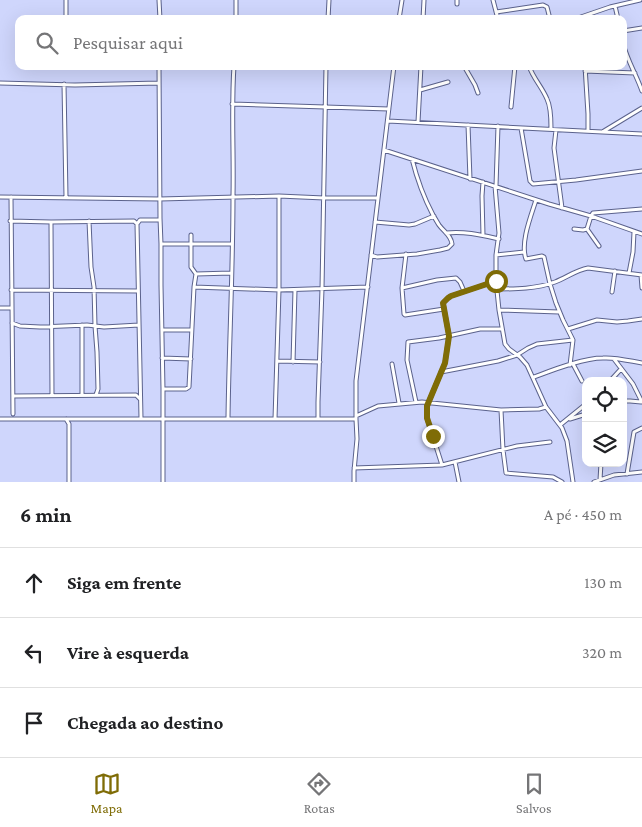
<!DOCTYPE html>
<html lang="pt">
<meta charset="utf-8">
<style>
:root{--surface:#fff;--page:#f6f6f6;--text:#202124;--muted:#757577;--line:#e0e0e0;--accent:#7f6c06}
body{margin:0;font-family:"Crimson Pro",serif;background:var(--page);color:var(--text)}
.controls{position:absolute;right:15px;bottom:15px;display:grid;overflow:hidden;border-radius:10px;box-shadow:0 5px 20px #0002}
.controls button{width:45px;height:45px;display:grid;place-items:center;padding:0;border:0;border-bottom:1px solid var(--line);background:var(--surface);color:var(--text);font:25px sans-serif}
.stop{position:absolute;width:15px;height:15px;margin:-11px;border:4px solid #7f6c06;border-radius:50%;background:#fff}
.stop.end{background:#7f6c06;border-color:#fff;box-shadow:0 1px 5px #0008}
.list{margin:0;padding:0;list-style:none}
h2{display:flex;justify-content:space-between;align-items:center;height:65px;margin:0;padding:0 20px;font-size:21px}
h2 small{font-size:16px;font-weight:400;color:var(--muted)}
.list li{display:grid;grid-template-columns:32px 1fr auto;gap:15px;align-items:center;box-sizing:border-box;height:70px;padding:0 20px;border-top:1px solid var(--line)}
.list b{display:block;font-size:19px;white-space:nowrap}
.list em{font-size:16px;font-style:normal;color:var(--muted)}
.icon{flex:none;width:28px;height:28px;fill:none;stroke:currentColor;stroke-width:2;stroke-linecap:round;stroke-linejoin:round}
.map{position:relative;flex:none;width:642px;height:482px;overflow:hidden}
.search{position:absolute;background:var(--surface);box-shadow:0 5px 20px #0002;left:15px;right:15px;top:15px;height:55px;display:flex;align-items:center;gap:12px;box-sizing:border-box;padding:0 18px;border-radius:10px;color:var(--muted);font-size:19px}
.sheet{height:275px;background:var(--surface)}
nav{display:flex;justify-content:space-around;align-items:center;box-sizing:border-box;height:70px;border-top:1px solid var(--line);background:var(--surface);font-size:14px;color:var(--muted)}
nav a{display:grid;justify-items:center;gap:2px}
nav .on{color:var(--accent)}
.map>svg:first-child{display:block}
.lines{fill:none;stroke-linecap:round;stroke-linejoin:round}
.minor-casing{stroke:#5b628c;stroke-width:5}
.minor{stroke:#fff;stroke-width:3}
.route{stroke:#7f6c06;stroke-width:6}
</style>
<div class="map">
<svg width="642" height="482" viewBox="0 0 642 482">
<rect width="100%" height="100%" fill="#cfd6fc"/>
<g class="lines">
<defs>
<path id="minor" d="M66,0V19
M159,0L160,19
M493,0L498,19
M457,4V0
M615,6L618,19
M496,12L543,5L547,7L550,19
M236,19V0
M328,19L329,0
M399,19L402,0
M423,19L424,0
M575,19L610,7L640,0
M623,31L642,28
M623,43C627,60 636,74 642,91
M159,66L160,218L161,244V285L163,389V482
M464,66L475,85L478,93
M529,66C533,78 542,87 547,99C551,107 551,119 551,128
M585,66L588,114V131
M585,71L635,73
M0,83L75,85L159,83
M64,84L66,197
M420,90L448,82
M232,104L389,109
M511,107L515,66
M388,121L642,134
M418,122L421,66
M468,125L470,179
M521,128L530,181L533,184L576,180L642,171
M556,130L554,148L562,208
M604,131L642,108
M384,150L549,204L591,216L642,234
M495,186L499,233L496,255V281L499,310L505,344L509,349L520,357L527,365L546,407L562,428L567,441L573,482
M496,186L498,126
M0,197L160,199L279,196L324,198H378
M11,197L13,414
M536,200C531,216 520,243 526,259L542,256L544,257L550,284L556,303L563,320L573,340L570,365
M10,221L51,222L134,221L137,224L140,220H160
M89,221L91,267L94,287L95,326L97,352L98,389L96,395
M51,222L52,395
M375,222L409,225L415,224L434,216
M137,224L141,418
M574,229L583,230L587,229
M446,233C465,231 481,235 499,239
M483,235L482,196L483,182
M161,244H232
M599,246L587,229L591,216L593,213L642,209
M406,254L402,288L404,314L405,315L444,309
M371,255L377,257L417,254L440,250L448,248L452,244C451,235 444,232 439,225C437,222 435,218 433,215C423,196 417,179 412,159
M496,255L524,252
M629,273L633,252L634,232
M196,274L231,273
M641,275L642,288
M194,287L279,290L368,287
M402,288L437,280L456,278L460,282L464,291
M496,289C516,289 536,289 555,282C566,278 576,270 588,268L642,275
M11,290L138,291
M612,292L615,271
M0,308H11
M499,310L559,312
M12,323L20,326L40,327L87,325L104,327L139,325
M568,329L597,320L617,322L628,321L642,319
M162,330H191
M162,358L191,359
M614,359L633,384L642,402
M277,361L320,362
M293,362L295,290
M392,364L399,403
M573,364L582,381
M441,372L498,361L517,355L528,348L537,344L573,340
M534,377C553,370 583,358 603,358C615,357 630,361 642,363
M610,381L621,369
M163,389H186L189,387L194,287L196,274L191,267V235
M82,395V325
M13,396L136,395L140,399
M623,401H630L641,402
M416,402L407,360L408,342L439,338L480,329H501
M501,410L503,450L506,473L553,477L562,482
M356,416L378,406L422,402L501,410L539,409L546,407
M228,418C229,344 233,270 233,196C234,153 231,110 234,66
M0,419H356
M66,419L69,424V482
M275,419L279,290V196
M318,419V402L322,289L326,66
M570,419L586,414
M560,425L586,404
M455,462L459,482
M442,465L427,418V406L445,363L449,336L443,303L448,298L451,296L496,281
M354,468L442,465L517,446L550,442
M627,474L634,432L642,428
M600,480L601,463
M354,482V471L357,439L356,419V381L394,66
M594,482L614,475L642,472"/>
</defs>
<use href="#minor" class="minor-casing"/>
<use href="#minor" class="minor"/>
</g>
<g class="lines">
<path class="route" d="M433,436L427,418V406L445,363L449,336L443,303L448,298L451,296L496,281"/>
</g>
</svg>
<div class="controls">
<button><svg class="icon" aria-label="locate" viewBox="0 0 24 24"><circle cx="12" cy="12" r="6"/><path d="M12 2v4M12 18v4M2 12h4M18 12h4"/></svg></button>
<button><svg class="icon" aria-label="layers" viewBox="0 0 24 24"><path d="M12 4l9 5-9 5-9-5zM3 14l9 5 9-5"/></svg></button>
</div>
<div class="stop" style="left:496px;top:281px"></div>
<div class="stop end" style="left:433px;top:436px"></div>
<div class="search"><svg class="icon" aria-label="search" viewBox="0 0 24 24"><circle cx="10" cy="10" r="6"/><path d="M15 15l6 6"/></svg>Pesquisar aqui</div>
</div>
<section class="sheet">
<h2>6 min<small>A pé · 450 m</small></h2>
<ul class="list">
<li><svg class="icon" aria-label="ahead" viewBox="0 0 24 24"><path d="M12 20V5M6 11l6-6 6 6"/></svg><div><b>Siga em frente</b></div><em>130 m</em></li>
<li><svg class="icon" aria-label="left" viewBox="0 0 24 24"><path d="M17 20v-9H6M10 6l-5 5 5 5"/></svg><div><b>Vire à esquerda</b></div><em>320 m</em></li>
<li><svg class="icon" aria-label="arrive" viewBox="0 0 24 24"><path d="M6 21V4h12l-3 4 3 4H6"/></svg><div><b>Chegada ao destino</b></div></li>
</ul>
</section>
<nav>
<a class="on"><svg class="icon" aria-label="map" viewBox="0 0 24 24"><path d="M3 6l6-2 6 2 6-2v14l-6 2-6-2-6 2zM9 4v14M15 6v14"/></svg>Mapa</a>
<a><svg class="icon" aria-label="directions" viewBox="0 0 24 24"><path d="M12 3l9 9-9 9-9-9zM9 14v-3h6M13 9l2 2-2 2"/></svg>Rotas</a>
<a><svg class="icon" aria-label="saved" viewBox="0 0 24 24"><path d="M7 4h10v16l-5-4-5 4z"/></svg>Salvos</a>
</nav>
